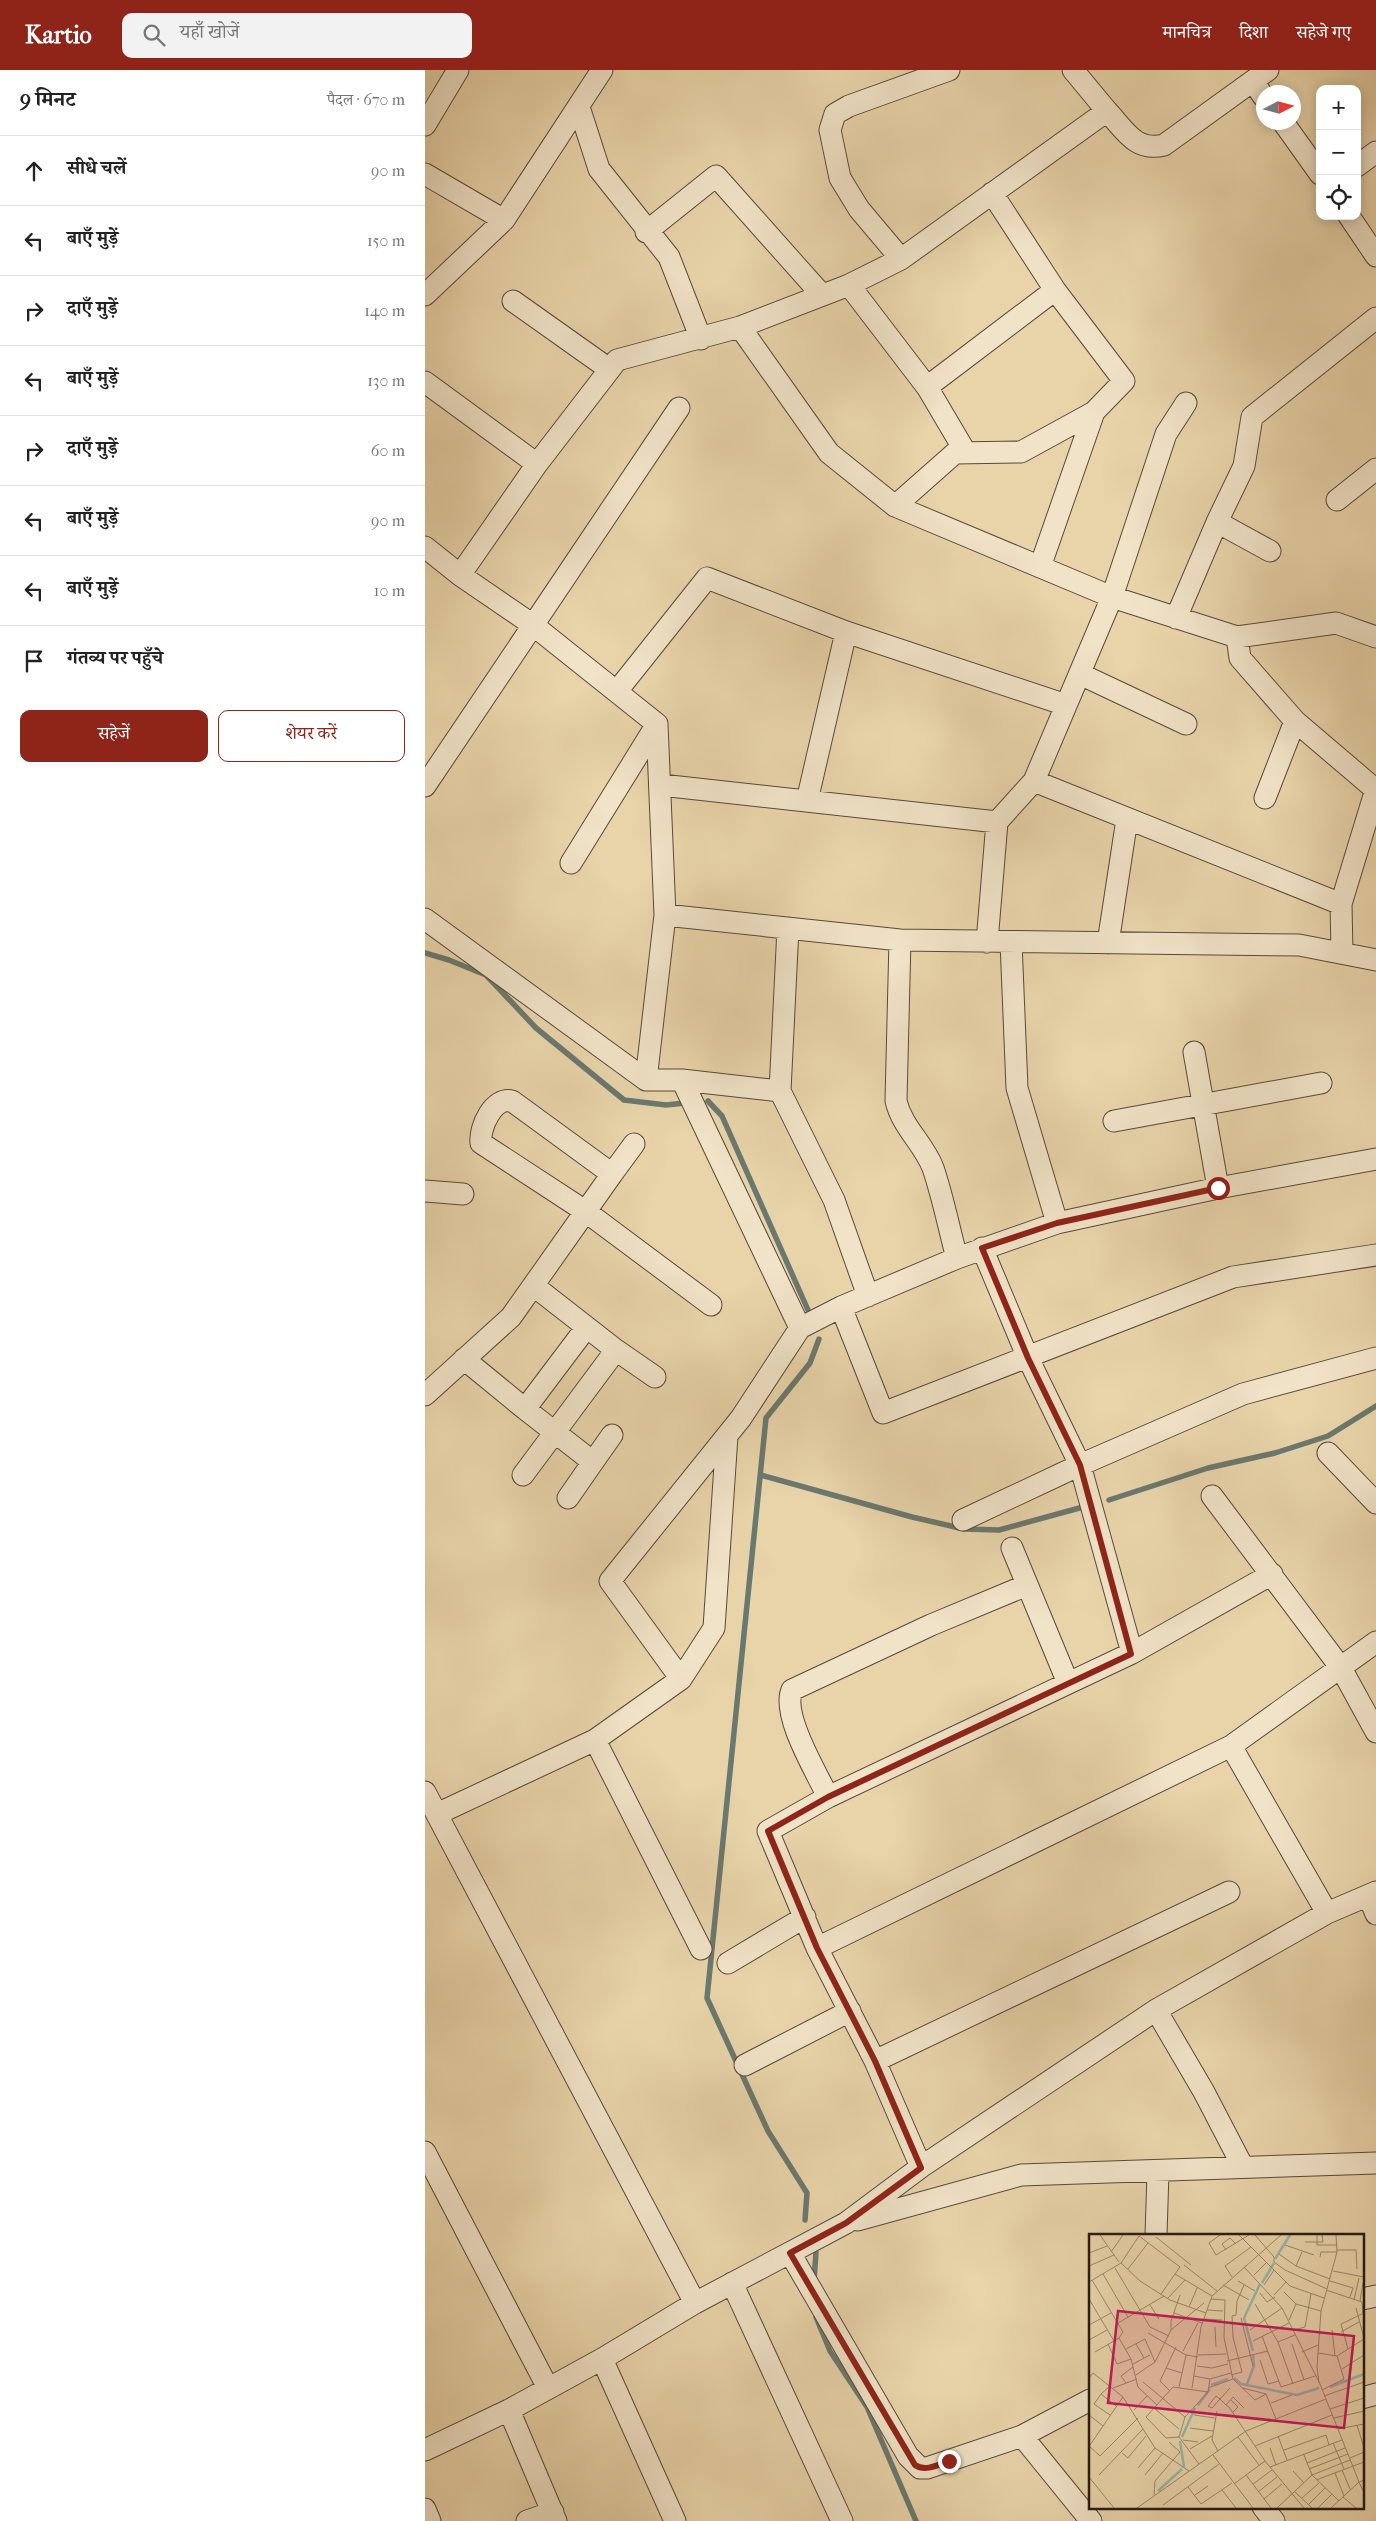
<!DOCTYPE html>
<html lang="hi">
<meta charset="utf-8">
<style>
:root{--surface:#fff;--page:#f2f2f2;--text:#222;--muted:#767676;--line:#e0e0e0;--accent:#8f2418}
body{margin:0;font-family:"IM FELL French Canon","Noto Serif Devanagari",serif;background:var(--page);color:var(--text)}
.controls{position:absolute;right:15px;top:15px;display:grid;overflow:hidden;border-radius:10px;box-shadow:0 2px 12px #0003}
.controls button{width:45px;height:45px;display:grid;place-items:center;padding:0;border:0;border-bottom:1px solid var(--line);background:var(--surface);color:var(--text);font:25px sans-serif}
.compass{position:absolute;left:831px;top:15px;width:45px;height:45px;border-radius:50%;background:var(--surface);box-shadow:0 2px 12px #0003;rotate:84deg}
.stop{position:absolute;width:15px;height:15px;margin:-11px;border:4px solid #8f2418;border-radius:50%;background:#fff}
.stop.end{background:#8f2418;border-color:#fff;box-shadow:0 1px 5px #0008}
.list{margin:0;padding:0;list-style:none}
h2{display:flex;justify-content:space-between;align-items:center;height:65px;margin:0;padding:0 20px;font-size:21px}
h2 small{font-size:16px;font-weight:400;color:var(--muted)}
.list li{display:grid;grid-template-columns:32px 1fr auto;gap:15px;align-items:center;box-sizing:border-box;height:70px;padding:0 20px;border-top:1px solid var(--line)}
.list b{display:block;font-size:19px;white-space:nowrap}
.list em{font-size:16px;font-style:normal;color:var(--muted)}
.actions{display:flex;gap:10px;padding:15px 20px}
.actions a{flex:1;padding:11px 0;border:1px solid var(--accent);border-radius:10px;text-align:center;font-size:18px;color:var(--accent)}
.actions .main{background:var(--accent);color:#fff}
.icon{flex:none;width:28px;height:28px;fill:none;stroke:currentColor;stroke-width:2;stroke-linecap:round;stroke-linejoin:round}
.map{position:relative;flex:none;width:951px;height:2451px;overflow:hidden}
header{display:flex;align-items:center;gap:30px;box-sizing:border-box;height:70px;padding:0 25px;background:var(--accent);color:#fff}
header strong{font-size:24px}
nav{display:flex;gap:28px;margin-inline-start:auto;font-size:18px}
.search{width:350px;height:45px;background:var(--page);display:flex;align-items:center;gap:12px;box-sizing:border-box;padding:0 18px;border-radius:10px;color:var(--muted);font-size:19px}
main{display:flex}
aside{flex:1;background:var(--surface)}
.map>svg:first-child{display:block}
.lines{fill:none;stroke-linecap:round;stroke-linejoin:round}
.stream{stroke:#6a796f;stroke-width:5.5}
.minor-casing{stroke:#58493a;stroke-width:23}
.minor{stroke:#f1e3c8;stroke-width:21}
.route{stroke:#8f2418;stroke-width:6}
.inset-river{fill:none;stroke:#97b8ab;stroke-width:2.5}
.inset-road{fill:none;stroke:#9b8a6e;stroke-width:1}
.view{fill:#c2185b;fill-opacity:0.15;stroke:#c2185b;stroke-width:2.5}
.inset-edge{fill:none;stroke:#271b14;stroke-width:2.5}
</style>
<header>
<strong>Kartio</strong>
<div class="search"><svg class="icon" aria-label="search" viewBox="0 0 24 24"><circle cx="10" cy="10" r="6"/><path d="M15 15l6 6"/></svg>यहाँ खोजें</div>
<nav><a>मानचित्र</a><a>दिशा</a><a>सहेजे गए</a></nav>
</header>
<main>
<aside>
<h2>9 मिनट<small>पैदल · 670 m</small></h2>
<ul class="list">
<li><svg class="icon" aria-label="ahead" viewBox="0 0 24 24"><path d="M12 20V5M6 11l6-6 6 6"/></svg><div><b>सीधे चलें</b></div><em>90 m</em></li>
<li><svg class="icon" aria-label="left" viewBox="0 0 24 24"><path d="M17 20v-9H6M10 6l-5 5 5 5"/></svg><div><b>बाएँ मुड़ें</b></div><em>150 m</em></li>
<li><svg class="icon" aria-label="right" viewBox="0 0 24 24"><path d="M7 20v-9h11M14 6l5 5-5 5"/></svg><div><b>दाएँ मुड़ें</b></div><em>140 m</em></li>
<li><svg class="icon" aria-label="left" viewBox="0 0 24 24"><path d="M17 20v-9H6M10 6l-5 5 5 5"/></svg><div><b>बाएँ मुड़ें</b></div><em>130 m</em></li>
<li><svg class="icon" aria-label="right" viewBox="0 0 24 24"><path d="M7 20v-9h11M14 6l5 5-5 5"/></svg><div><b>दाएँ मुड़ें</b></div><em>60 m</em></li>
<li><svg class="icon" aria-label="left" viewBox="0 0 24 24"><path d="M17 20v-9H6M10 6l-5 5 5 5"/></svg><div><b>बाएँ मुड़ें</b></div><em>90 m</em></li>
<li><svg class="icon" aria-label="left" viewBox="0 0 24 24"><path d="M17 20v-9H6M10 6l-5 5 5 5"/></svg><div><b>बाएँ मुड़ें</b></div><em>10 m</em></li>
<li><svg class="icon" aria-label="arrive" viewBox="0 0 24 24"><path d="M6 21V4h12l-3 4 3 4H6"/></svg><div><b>गंतव्य पर पहुँचे</b></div></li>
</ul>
<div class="actions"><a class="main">सहेजें</a><a>शेयर करें</a></div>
</aside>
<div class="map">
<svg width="951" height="2451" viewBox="0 0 951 2451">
<rect width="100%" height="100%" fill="#e9d4aa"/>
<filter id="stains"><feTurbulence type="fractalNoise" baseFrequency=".004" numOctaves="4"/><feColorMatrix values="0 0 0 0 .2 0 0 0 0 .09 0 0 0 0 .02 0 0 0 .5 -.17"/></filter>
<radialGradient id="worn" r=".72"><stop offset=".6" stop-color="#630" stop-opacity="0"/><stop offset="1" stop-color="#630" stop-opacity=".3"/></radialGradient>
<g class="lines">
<path class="stream" d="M0,883L24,890L61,905L111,958L199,1030L241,1035L260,1033
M283,1031L297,1046L383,1240
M336,1405L487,1447L539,1459L574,1460L658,1437
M684,1430L783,1398L850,1383L903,1366L951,1336
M380,2150L382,2123L343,2061L282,1928L341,1348L385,1293L394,1269
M389,2211L391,2182
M391,2247L405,2281L442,2337L491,2451"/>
<defs>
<path id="minor" d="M828,11L838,26
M154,37L174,99L244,187L276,269
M682,41C700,60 710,82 739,75L843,0
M858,52L895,104
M0,55L33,0
M932,96L951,82
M0,104L79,150
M924,146L951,186
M221,162L291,106L397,225
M476,189L434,139L415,108L405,60L410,44L424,36L524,0
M424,215L502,317L541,383
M0,225L79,150L177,0
M88,231L184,299
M315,257L404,383L470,436L687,527L812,567L911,553L951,567
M0,312L112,394
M502,317L630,220
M912,430L951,399
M470,436L530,383L596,382L669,342L699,311L630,220L567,123
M792,452L845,481
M0,477L35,505L108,555L232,654L240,845L221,1010
M615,497L669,342
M35,505L112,394L192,290L315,257L424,215L476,189L682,41L648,0
M751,548L792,452L819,396L827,347L951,248
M812,567L815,588L870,651L951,720
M655,604L761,654
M192,621L282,508L421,562L641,635
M609,711L916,834
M236,715L572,752
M0,716L254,338
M840,728L870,651
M382,731L421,562
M146,793L232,654
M240,845L475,870L874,875L951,890
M0,849L221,1010H257L355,1021
M363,858L355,1021L409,1130L443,1226
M475,870L471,1031C477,1057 499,1074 508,1098C518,1127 524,1159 532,1188
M562,872L572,752L609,711L687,527L741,364L761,333
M586,872L592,1018L632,1153
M683,873L702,749
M917,883L916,834L951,719
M769,982L793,1118
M689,1051L896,1013
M187,1104L209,1074
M0,1121L38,1124
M557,1178L603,1288L655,1395L707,1583
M416,1237L458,1343L808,1207L951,1185
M375,1258L416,1237L532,1188L632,1153L793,1118L951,1089
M191,1280L230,1307
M39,1289L100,1339L161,1258
M0,1325L86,1247L187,1104L87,1031C69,1026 54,1057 56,1073L160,1141L286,1235
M100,1339L168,1392L187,1365
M903,1383L951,1433
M98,1405L191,1280L109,1216
M787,1426L916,1598L951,1662
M143,1428L168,1392
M538,1450L655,1395L818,1324L951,1288
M587,1478L643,1613
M256,1609L185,1511L316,1348L375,1258L257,1010
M170,1670L276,1879
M806,1676L902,1843
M0,1722L270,2233
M403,1727C392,1703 356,1645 367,1620L506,1555L602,1515
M12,1744L170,1670L256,1609L289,1558L302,1366
M944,1827L951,1844
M392,1878L806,1676L951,1572
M303,1893L380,1847
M731,1940L779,2022L818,2097
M450,1991L804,1822
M320,1995L425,1941
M0,2082L123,2318
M496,2097L450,1991L392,1878L343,1761L403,1727L707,1583L847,1504
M433,2150L596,2105L951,2093
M731,2165L733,2102
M365,2183L483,2386L495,2398H502L597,2366L665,2330
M307,2213L417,2451
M937,2229L951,2226
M177,2289L250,2451
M937,2328L951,2324
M84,2340L131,2451
M597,2366L666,2451
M0,2380L84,2340L177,2289L270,2233L421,2153L496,2097L731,1940L902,1843L951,1822
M838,2437L849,2451
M0,2439L5,2451
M102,2451L128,2442"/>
</defs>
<use href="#minor" class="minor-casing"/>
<use href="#minor" class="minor"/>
</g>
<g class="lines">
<path class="route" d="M524,2391C513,2395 500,2402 490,2395L365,2183L421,2153L496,2098L450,1991L392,1878L343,1761L403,1727L706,1584L655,1395L603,1288L557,1178L632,1153L793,1118"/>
</g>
<g transform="translate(664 2164)">
<rect width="275" height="275" fill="#e9d4aa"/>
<path class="inset-river" d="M186,25L201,1M173,49L185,29M164,117L155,84L171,50M145,144L152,150L208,161L230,154M158,150L165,132L164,121M122,151L139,145M241,153L275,140M109,171L121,155M93,203L106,174M91,207L95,233M69,257L93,235"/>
<path class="inset-road" d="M11,1L30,28M131,1L120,9L127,21L160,1M150,1L201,52L235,64M166,1L185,23V28L196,36L238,55M228,1V11H248M67,3L102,31M216,8H234L233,1M196,11L225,21M137,16L133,10L141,4L147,10M248,16H267L268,35M22,18L34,1M0,19L18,12M190,20L207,32L241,45M231,23L232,18H248M32,29L51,47L81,66L117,79M95,31L128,57M0,32L25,21M207,32L213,18M155,33L193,74L231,150L270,248L242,274M26,34L61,93L80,102M39,35L59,9M244,37L275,43M14,40L39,83M165,41L177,29M143,43L136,32L162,13M3,46L34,98L30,104M149,47L166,57M241,47L264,54L261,63M0,48L32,29L50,2L91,33L86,40L123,62M134,51L160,66M175,51L185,36M237,56L273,68L274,79M195,58L207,70L232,77M171,59L178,68L186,63M72,60L86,40M185,61L197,48M79,64L96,46M0,65L25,107M122,65L136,66L135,104L144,145M265,66L270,44M271,67L274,49M166,70L189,108L204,150M61,71L70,85M100,73L108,54M267,74L275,104M118,76L134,77M85,79L113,89M152,84L164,132M115,85L133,86M200,86L207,70M29,89L75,62M0,91L22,79M126,93L127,113M82,96L115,69M161,96L193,74M205,96L216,93L222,60M243,96L246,122M252,98L270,88M59,99L97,121L109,123M173,102L192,153L226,142M0,106L18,96M164,107L200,89M189,108L206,101M19,110L28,130L42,125M47,110L55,124M203,110L215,146M37,115L56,105L66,128M259,115L252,90L275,79M94,117L109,89M6,118L30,104L42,125L49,153L68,171M213,118L229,111M229,119L248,122L275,105M109,121L137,120M171,126L179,150L190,147M138,127L179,117M44,130L61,121M108,132L123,134L139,130M77,134L93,139M253,135L275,121M47,141L66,128L82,96V87L91,61M142,141L153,138L144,103L143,82L147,81L148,67L155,51M105,142L121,145L142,139M0,144L4,139L34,163L66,214M54,148L96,183M37,149L32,142L44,133M230,149L228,133L232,77L248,18L247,1M21,152L12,160L27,172M90,153L97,121M24,154L48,145M103,154L112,93L123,62L192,1M119,154L144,145L166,166L177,160M141,154L131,165L123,174L119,172L127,162L131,165L137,171L140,173L176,227L215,274M154,154L177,160L187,185M233,156L255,145L248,122M81,157L71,147L87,113M12,160L5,170L21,181M235,162L275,148M142,166L149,173L144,178M182,169L203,161M137,171L144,163L155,174M65,174L90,195M241,175L275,164M45,176L58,162M128,177L123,206L129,217M0,181L14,192M105,181L126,184M245,184L275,177M268,191L275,214M101,194L124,197M249,195L275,190M189,202L198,226M90,203L96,183L119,158L121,145M149,203L170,231M94,206L109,208M244,209L255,235M1,211L34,163M0,212L11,222L49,184M166,212L243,181M181,214L187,231M101,215L123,202M195,216L237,201L240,211M33,219L39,224L57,202M124,221L164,274M215,221L223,241L261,226M261,224L275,218M218,229L256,214M110,230L90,203L77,204L57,183L84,153L119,158M181,233L253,206M49,234L66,214L100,237M220,235L259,220M253,236L261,255M204,237L215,249M246,239L255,262M10,241L54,195M56,241L74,219M157,241L182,274M0,243L25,274M227,246L275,228M275,246L270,248L275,259M145,250L176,227M164,250L183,236M99,253L112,270L143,249M133,256L147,274M169,258L188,243M206,258L223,274M65,261L66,247L91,218L80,208M106,261L119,252M254,263L267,274M213,264L230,249M175,265L193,250M74,271L130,230M219,271L236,254M48,274L157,197L237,165M188,274L223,241L250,267M229,274L243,260"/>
<path class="view" d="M29,77L265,102L255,194L19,169Z"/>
<rect width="275" height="275" class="inset-edge"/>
</g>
<rect width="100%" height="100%" filter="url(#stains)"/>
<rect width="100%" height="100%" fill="url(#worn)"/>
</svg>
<div class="controls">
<button>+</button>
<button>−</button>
<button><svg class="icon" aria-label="locate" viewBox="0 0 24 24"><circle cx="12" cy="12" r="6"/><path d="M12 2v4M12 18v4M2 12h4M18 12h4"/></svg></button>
</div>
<svg class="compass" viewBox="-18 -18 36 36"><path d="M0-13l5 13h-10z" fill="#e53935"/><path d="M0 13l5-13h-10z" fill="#767676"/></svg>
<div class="stop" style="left:793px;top:1118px"></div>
<div class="stop end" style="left:524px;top:2391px"></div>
</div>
</main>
